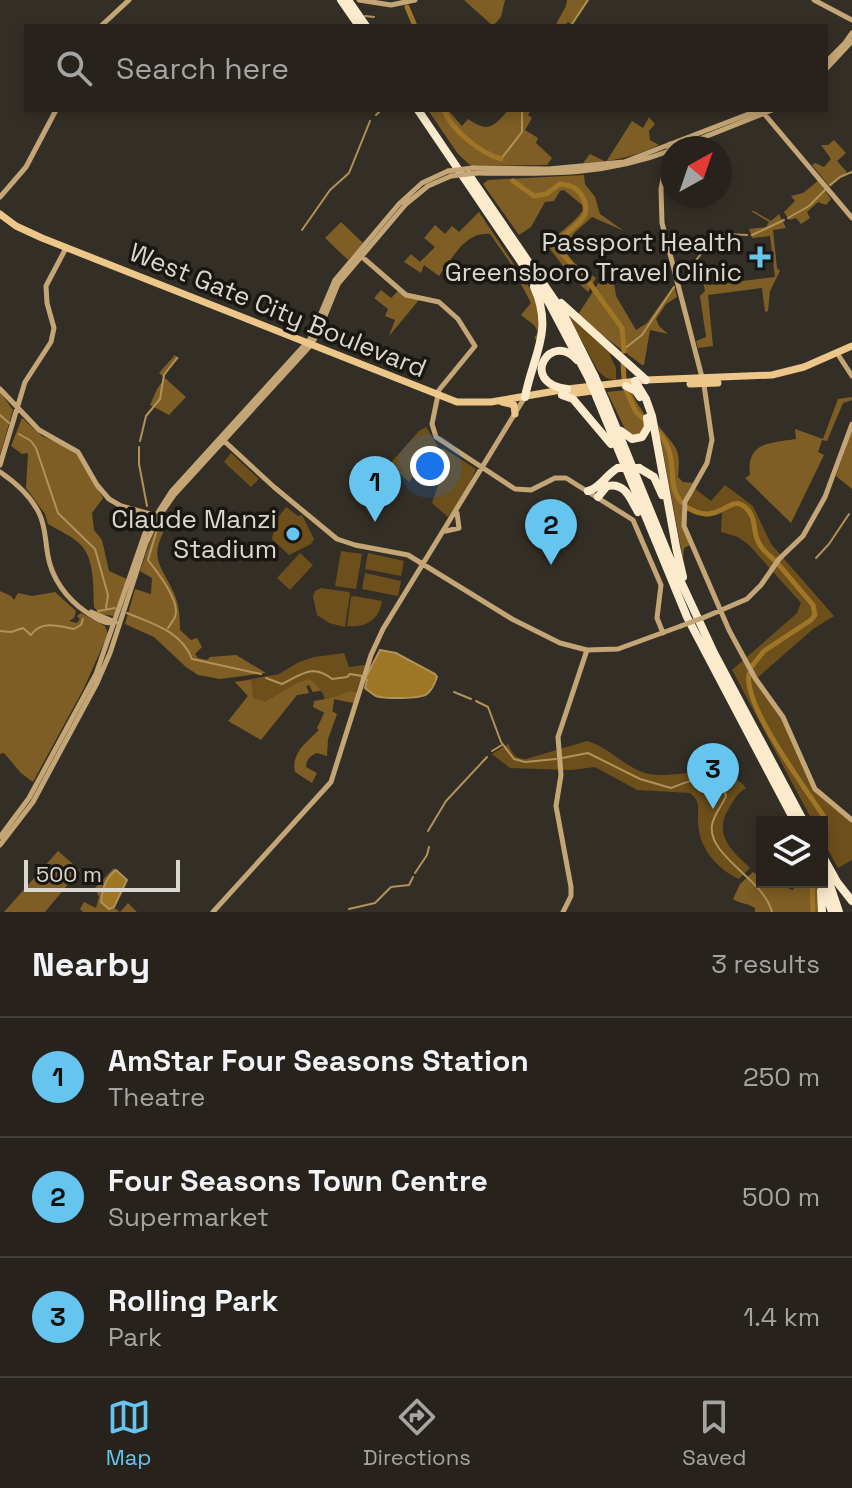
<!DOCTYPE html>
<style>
:root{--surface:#27231c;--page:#2f2b25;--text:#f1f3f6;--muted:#a4a4a3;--line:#43403b;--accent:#65c5ee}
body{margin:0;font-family:"Space Grotesk",sans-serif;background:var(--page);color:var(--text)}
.controls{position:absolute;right:24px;bottom:24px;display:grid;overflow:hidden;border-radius:0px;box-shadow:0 4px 12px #0003}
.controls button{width:72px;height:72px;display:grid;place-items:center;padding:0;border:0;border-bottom:2px solid var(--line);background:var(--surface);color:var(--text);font:40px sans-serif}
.compass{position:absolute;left:660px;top:136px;width:72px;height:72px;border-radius:50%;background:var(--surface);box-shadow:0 4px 12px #0003;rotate:40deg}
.scale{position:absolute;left:24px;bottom:20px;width:156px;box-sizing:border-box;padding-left:8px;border:4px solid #dad7d1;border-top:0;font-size:22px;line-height:28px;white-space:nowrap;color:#dad7d1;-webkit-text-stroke:6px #1a1713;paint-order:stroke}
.you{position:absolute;left:430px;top:466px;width:28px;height:28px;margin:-20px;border:6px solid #fff;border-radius:50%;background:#1a73e8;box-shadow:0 0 0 12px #1a73e833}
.badge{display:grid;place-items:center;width:52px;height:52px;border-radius:50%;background:var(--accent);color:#111;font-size:26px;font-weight:700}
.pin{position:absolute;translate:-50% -66px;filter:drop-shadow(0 2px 4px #0008)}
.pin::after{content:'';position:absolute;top:42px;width:28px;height:24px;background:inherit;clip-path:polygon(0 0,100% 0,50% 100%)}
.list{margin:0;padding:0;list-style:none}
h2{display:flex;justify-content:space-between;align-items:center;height:104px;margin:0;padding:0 32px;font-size:34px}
h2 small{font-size:26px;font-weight:400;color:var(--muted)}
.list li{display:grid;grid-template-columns:52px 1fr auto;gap:24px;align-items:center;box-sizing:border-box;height:120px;padding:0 32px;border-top:2px solid var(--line)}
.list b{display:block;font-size:30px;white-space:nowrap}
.list p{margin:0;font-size:26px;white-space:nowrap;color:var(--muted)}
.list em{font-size:26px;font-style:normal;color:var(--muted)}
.icon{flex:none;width:44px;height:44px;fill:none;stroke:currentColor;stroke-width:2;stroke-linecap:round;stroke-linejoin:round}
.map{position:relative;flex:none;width:852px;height:912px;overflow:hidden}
.search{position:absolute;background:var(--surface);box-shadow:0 4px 12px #0003;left:24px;right:24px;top:24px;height:88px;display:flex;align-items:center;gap:20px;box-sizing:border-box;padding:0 28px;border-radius:0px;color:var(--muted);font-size:30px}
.sheet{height:464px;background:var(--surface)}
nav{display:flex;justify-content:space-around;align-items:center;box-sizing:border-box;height:112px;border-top:2px solid var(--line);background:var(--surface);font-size:22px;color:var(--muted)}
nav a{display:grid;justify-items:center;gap:4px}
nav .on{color:var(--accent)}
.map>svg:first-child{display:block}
.green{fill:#6d4f1b}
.forest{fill:#7e5e24}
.water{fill:#9f7526;stroke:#b19259;stroke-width:2}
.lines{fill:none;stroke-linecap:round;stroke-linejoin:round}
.stream{stroke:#b19259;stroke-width:2}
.river{stroke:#9f7526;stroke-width:5}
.secondary{stroke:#c4a676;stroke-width:5}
.primary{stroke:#edc789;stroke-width:7}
.highway{stroke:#fceacd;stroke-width:8}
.secondary-bridge{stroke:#c4a676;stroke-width:5}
.highway-bridge{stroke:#fceacd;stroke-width:8}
.poi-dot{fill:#65c5ee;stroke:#1a1713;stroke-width:3}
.labels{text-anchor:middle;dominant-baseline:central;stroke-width:7;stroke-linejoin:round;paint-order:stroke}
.poi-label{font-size:26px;fill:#dad7d1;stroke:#1a1713;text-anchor:end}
.street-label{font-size:26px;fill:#dad7d1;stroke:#1a1713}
</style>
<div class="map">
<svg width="852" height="912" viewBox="0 0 852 912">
<rect width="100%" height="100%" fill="#342f26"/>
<path class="green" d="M567,313L612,352L610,355L616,368V380L606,378L598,371Z
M426,427L438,446L409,482L389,465L419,431Z
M443,448L476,469L468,487L448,517L432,503L441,477L429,466Z
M231,453L259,479L251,487L224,462Z
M725,485L753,506L771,544L834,616L813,629L755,680L776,707L816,793L852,822V860L838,868L822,839V822H813L732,670L797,613L801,603L749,545L738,537L721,532L722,512L705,517L686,509L694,488L711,501Z
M286,507L298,516L302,515L314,539L311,544L289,555L272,539L277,519Z
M341,551L362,554L356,589L335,586Z
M300,553L313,565L290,590L277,578Z
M368,553L404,561L401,576L365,569Z
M365,573L401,581L398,596L362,589Z
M321,588L349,592L350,594L345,627L329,623L317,615L313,597L315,591Z
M354,596L382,601C379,620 366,628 347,626L351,597Z
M344,653L349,667L365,665L355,696L334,699L332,717L306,756L299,750L319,730L317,728C323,715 330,704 321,691L313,692L309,685L306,686L309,693L297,695L268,729L238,710L248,696L235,682L279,674L299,662L314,657Z
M587,741C609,747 626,769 649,774C678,780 723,758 746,788C737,793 734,800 729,808C713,835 731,850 750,868L739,879C717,869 699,848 698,823C697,810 702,802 690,793L637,790L595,767L572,770L510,768L492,754L508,744C513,754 515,759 526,759Z"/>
<path class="forest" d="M464,0H505L501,17L493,26Z
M567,0H589L571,24L568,22L564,26H555L566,6Z
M428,110H448L462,126L468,119C488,133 494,127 508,110H531L528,115L532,118L525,130L538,138L536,143L552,158L547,165L471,166L458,154Z
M649,117L655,124L649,131L650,140L659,145C633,157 611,162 583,163L590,154L606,162L632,121L643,128Z
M834,140L846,153L837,161L847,172L830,187L812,165L815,163L824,167L831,159L821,145H828Z
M584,175L585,184L595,197L600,214L624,231L592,217L574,233L564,250L574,263L596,278L588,292L570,275L547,245C558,232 574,224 583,210L582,205L564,190L560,191L554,201L545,202L531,227L519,235L483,184L488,180Z
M818,181L831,199L826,205L818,202L807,212L810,218L801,224L796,218L789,220L784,212L795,201L791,196L803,193Z
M751,211H754L771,221L779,214L786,228L773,230L777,268L780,271L770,291L768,311L765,312L762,288L708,295L713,346L698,348L696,341L706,337L700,296L705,291L703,282L710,285L775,277L770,236L752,238L749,229L766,227L769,222Z
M479,212L531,290L539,312L538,340L534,338L538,332L534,325L521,315L531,303L521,284L523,281L490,234C465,231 452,259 439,276L424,265L421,273L404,262L411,254L420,262L435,247L424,238L435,225L445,234L452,226L459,232Z
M341,222L363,243L348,260L325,238Z
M609,267L612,269L616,296L636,330L647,323L674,285L677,297L666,304L656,319L659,326L668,334L650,330L644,365H642L577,316Z
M381,290L391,298L398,291L408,297L419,300L389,336L395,320L385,316L388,309L374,298Z
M175,355L179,358L165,374V378L186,397L169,415L150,405L157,389L165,378L159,373Z
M627,390L632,391C638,413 651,409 642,433L633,435L627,433L607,392Z
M0,392L13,410L0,455Z
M852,397V400L843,403L827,441L822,440L818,452L824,455L791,523L745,478L750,475C746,442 770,443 796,439L795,429L823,439L838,399Z
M22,418L42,436L64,445L77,455L103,498L92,513L94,530L102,540L109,571L127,579L114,616L100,614L94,607C93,589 95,560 81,545C71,535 59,531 48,524L45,514L26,488L28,453L22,454L11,446Z
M658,425C676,449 681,446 678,477L683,482L693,483C678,505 680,522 690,545L684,548L683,559Z
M851,433H852V489L836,476Z
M160,521L167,525C149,558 159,562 173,591C179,604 180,616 180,630L191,640L197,638L202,647L195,654L198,658L207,660L210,657L236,655L266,673L220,679L198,675L186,667L154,637L125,624L135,589L151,594L152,578L140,571L150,542Z
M0,591L11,596L14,600L18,593L32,596L55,592L76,611L74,618L69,621L77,623L80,619L77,616L81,613L105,626L108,634L84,688L33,782L21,773L4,753L0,754Z
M310,679L321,690L313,692L309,685L306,686L309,693L297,695L261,740L228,721L248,696L235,682L251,680L253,698L265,702L299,682Z
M347,692H357L353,703L334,699L332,711L337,714L328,739L327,756L317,753C311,755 306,760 306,767L317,773L312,783L295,772C291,753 307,742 319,730L317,728L325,713L313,707L314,701C327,699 335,698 347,692Z
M58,851L80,870L45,912H4Z
M114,868L116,870C107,877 104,889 101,899L120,912L128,903L137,912H83L80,909L84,902L96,908L99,897L95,888Z
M753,872L762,878V882H773L793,890L796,882H817L819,912H755V908C748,903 740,904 733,899L740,884Z"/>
<path class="water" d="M380,650L396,653L435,674L437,677C435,683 432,690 427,694C420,699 385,699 376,696C372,694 369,691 365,688L367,680L362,678L367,675Z
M116,870L127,880L114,907L109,909L101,902C102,890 106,877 116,870Z"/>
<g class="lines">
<path class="stream" d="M365,16L374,17
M572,24L588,0
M376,115L381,110
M501,159L522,132V110
M830,185L840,177L852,172
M788,218L809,206L825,190
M302,230L330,190L349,173L370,121
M752,235L784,220
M714,238L725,234L747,235
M691,267L709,243
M624,349L642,335L674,287
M0,415L9,423
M19,434L31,441L36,448L58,513L95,549L108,595L106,608
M140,441L146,416L160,399L164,375L177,358
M139,447V464L147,506
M157,529L148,560C157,572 181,601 175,617C173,621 170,625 168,628
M816,558L829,544L849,514
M98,611L115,608
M127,613C153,624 181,631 192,659L261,674
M0,631L11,632L23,628L31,635C41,620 59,626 74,629L81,625L83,619
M266,678L282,684C301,675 313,663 332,679L347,677L350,674L362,676
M454,692L471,699
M476,701L488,707L501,742L514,759L525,762L556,759
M492,751L502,745
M562,758L588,753L640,779L671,788C688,781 720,768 726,796C722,806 714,814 712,825C707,856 764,879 772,912
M428,831L446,801L487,757
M415,873L427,855L429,847
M349,909L375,903L391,887L409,885L413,877"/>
<path class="river" d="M407,7L415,26
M444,110C452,131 481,153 501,159
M513,181L534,196L546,194L560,184C569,185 577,187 582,196C597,222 565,227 555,246L592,286
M593,288L622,328L624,351
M623,362L624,378
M626,390L636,412L646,421
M660,434C680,459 665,482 681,502
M688,508C721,527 728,493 745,507C757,517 752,529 758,541C761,549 769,555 774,560
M752,666L764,651L811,620L815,615L813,605L779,565
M749,674C743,706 807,790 826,820L822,844
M812,882L813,912"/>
<path class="secondary" d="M359,0L391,5L415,0
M814,0L852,20
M101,26L129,0
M826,62L845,43L852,33
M826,69L852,41
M761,110L852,218
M670,144L661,189L662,223L704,385L712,440L707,463L685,502L684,526L729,630L755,678L783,717L815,789L852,820
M677,148L772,110
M473,168L549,169L624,162L759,110
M477,173C548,174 604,176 672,150
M0,197L26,167L56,110
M360,255L406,295L439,302L458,319L475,346L439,390L432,424L436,437L515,489L531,490L555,478H566L633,520L661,585L657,618L663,633
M837,353L852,376
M0,389L39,430L78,452L97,485L109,499L121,506L154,515
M222,439L274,487L337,539L355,545L408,555L512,619L560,643L587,650L618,649L681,626
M0,465L25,382L51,342L54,328L47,303L46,286L66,248
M0,472C15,482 31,497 39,513C46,527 45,541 48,556C52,579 67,599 86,612C95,618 104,624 114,623
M446,531L459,528L457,513
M91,612L115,622
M705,617L747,599L761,585L779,559L803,536L825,497L852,424
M0,837L29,798L96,674L145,533L171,492L310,339L335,280L399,204L422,183L448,171
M0,845L33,802L97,683L110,653L146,543L158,518L174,495L311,345L318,333L338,284L406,204L428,186L451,176
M213,912L331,782L371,655L383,629L525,397
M563,912L571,896V887L556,806L561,775L558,737L587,650"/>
<path class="primary" d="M0,214L16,226L42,238L457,402H491L567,389L646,380L772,375L804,367L852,346
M690,384L718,383
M563,395L599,390
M502,402L514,405L515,414"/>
<path class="highway" d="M341,0L359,26
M348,0L366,26
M418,110L549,303L589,379
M469,175L562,311L595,377
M561,303L646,380
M635,381L646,399L652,416L677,552
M626,386L636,391L640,397
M567,389C517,382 552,330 577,360
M562,395L573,399L611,444
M525,397C533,355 554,331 534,287
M597,398L687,617L795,822
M605,400L668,554L714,653L804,822
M621,431L632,439L642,437L648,427L647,418
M639,468L654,477L662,495
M588,491C601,488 606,474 618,468
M598,497L607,486C625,482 630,498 638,512
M676,547L683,577
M822,855L837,882L852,901
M824,867L839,912
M822,882L832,912
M821,891L822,912"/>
<path class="secondary-bridge" d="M448,171L473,168
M451,176L477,173
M681,626L705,617"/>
<path class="highway-bridge" d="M595,377L605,400
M589,379L597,398
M618,468H639"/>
</g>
<g class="poi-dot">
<path d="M756 245h8v8h8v8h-8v8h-8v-8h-8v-8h8z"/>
<circle cx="293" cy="534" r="8"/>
</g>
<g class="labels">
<g class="poi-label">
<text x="742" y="242">Passport Health<tspan x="742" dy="30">Greensboro Travel Clinic</tspan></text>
<text x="277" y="519">Claude Manzi<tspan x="277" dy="30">Stadium</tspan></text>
</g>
<g class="street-label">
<text transform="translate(278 310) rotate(22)">West Gate City Boulevard</text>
</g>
</g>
</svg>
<div class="controls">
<button><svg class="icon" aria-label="layers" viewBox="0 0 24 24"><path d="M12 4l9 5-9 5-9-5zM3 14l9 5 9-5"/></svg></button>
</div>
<svg class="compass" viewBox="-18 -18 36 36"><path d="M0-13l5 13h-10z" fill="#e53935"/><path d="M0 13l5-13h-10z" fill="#a4a4a3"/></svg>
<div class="scale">500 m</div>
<div class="you"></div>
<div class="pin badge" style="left:375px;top:522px">1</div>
<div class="pin badge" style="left:551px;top:565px">2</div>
<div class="pin badge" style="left:713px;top:809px">3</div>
<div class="search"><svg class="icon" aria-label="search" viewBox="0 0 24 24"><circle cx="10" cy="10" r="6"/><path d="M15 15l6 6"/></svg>Search here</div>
</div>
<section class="sheet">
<h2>Nearby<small>3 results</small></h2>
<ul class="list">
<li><span class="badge">1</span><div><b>AmStar Four Seasons Station</b><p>Theatre</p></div><em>250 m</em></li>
<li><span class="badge">2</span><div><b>Four Seasons Town Centre</b><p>Supermarket</p></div><em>500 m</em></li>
<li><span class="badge">3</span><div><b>Rolling Park</b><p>Park</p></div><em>1.4 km</em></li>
</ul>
</section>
<nav>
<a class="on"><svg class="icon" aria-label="map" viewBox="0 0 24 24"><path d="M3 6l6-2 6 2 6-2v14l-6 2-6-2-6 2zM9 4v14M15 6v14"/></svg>Map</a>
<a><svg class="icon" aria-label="directions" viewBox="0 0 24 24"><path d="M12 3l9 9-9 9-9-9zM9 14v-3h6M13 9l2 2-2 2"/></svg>Directions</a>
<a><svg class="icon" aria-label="saved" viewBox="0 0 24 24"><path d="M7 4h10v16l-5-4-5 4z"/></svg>Saved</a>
</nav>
